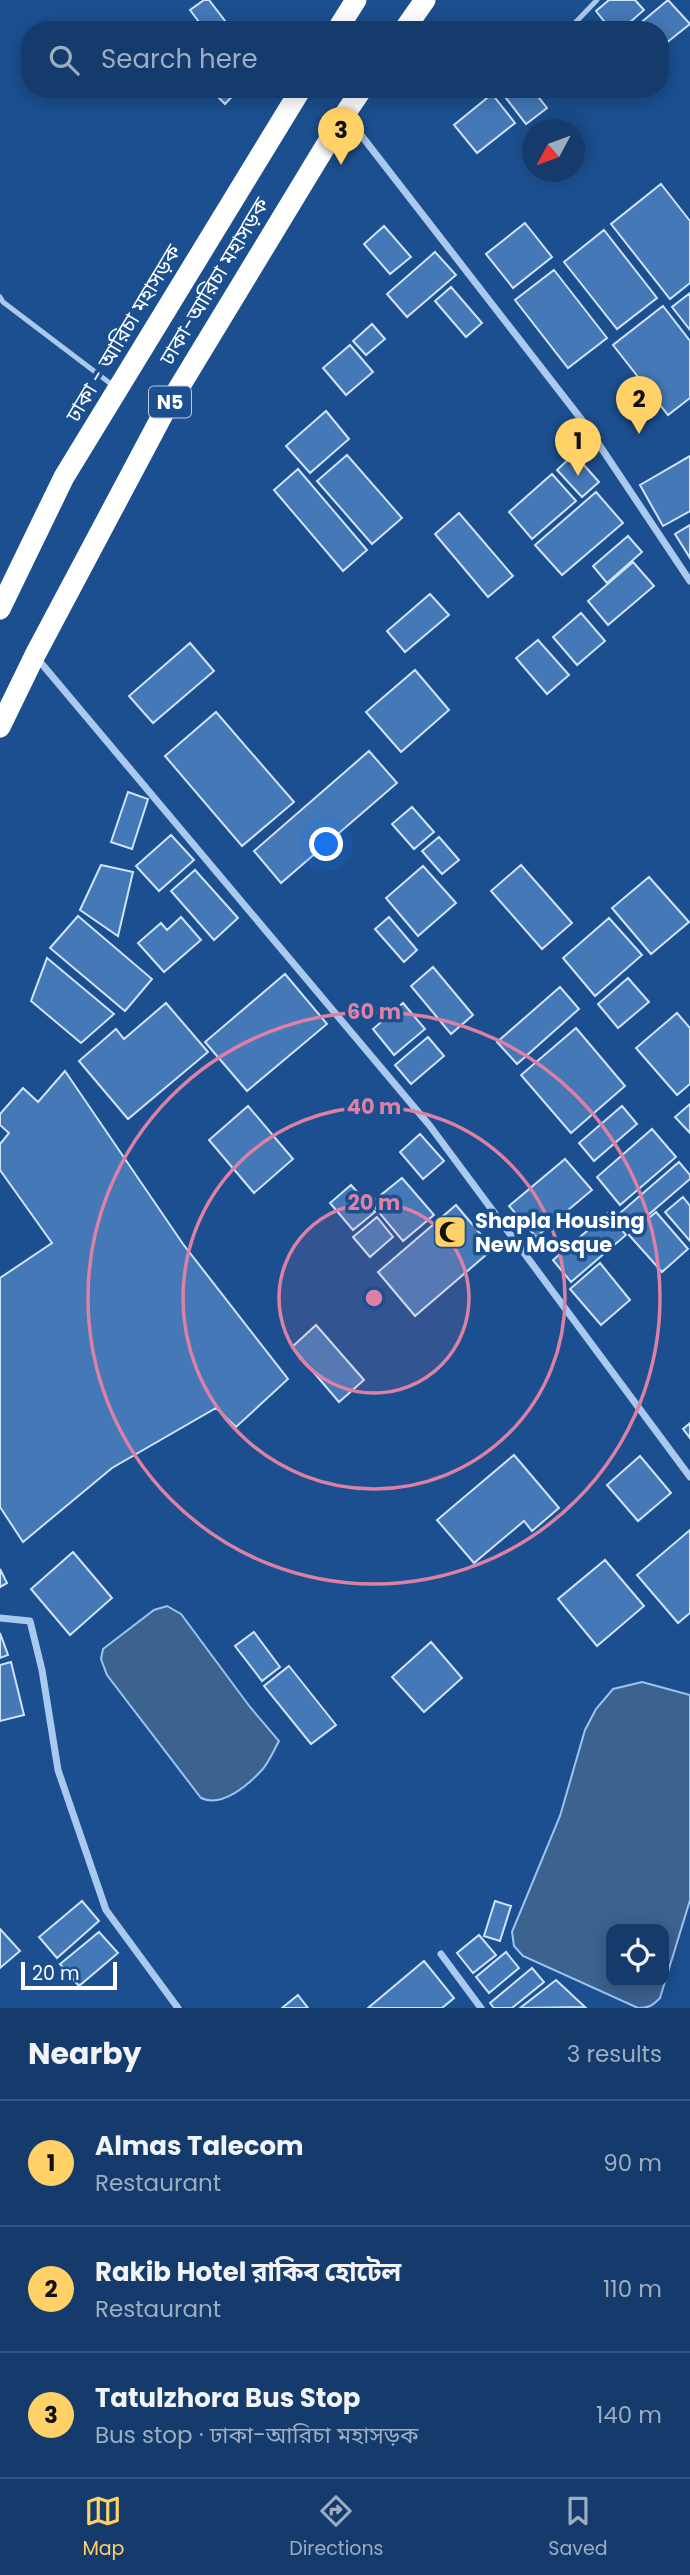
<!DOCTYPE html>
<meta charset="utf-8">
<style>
:root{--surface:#143b6b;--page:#1d4271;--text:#f1f3f6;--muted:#9dadc1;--line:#33557e;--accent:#ffd166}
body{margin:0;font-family:Poppins,"Noto Sans Bengali",sans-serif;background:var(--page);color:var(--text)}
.controls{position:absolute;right:21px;bottom:21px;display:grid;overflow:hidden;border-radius:14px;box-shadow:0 4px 18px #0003}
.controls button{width:63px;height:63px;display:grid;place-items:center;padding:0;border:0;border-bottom:2px solid var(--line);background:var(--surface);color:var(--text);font:35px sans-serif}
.compass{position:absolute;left:522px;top:119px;width:63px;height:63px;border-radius:50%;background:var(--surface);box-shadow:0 4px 18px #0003;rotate:229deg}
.scale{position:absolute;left:21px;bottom:18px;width:96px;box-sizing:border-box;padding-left:7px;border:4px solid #fff;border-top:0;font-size:19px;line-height:24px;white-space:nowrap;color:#fff;-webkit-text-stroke:5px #1b4f8f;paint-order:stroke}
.you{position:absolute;left:327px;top:845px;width:24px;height:24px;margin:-18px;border:5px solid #fff;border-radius:50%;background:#1a73e8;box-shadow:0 0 0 10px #1a73e833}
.badge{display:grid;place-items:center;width:46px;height:46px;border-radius:50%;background:var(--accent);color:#111;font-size:23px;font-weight:700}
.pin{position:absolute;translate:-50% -58px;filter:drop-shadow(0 2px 4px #0008)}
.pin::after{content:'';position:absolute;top:37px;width:24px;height:21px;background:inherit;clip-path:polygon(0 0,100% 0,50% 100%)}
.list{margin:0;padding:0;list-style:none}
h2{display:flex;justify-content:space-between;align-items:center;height:91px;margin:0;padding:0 28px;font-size:30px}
h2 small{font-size:23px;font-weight:400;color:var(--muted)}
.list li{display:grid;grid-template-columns:46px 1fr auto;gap:21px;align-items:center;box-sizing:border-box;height:126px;padding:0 28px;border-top:2px solid var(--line)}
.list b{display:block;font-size:26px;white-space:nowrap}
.list p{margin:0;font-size:23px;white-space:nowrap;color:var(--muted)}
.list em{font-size:23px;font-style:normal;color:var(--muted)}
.icon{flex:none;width:38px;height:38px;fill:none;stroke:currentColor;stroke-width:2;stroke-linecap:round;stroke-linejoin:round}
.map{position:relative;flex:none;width:690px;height:2008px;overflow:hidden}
.search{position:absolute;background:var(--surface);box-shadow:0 4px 18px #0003;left:21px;right:21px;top:21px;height:77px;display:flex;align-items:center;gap:18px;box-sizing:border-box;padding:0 24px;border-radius:28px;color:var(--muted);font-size:26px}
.sheet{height:469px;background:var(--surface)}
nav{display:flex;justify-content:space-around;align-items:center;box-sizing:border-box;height:98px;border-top:2px solid var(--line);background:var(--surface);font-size:19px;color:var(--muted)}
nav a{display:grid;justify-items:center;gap:4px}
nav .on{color:var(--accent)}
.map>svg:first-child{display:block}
.water{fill:#3c6290;stroke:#9cc4f0;stroke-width:2;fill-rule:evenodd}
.building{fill:#4478b7;stroke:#cfe3fa;stroke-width:2}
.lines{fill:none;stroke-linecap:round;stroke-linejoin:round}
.lane{stroke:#a9c9ee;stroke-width:5}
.street{stroke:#a9c9ee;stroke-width:7}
.highway{stroke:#fff;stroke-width:21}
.ring{fill:none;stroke:#dd80a5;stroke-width:3.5}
.labels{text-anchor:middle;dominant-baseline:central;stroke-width:7;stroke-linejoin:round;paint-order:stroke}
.shield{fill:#1b4f8f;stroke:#bbcadd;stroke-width:2}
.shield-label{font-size:19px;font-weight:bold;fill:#fff}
.street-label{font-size:21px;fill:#fff;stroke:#1b4f8f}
.poi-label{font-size:21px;font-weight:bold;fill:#fff;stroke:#1b4f8f;text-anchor:start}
.centre{fill:#dd80a5;stroke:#1b4f8f;stroke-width:3.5}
.ring-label{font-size:21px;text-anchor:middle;font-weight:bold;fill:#dd80a5;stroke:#1b4f8f;stroke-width:7;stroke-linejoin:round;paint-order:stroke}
</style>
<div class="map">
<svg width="690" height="2008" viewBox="0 0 690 2008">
<rect width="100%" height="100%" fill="#1b4f8f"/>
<path class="water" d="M167,1606L181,1614L250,1707L279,1741C274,1750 269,1762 262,1770C248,1785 222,1808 201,1798L107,1675L101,1659L103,1649L154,1610Z
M642,1682L690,1695V1900L660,1998C652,2006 649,2008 638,2008L523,1956L514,1946L512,1932L560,1816L585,1730L596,1709L613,1689ZM611,1929H664V1982H611Z"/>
<path class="building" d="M204,0H209L232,30H205L190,10Z
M609,0H635L644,10L621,30H611L596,11Z
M668,0L690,24L660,48V30H632Z
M210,89H239L225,104Z
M499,89H532L547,108L526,124Z
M492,94L515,123L477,153L454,125Z
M661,184L690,221V283L670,299L611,224Z
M525,223L552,257L513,288L486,254Z
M384,226L411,257L390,274L364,244Z
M604,230L657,298L617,329L564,262Z
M435,252L456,275L407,317L387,294Z
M554,270L607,338L568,368L515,300Z
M451,287L482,323L466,337L435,301Z
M690,293V330L672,307Z
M663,306L690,341V398L668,415L613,345Z
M372,324L385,339L366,355L353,341Z
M350,345L373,372L346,395L323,368Z
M326,411L349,439L310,473L286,446Z
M574,454L599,482L582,497L557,470Z
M347,455L402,518L372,544L317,481Z
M690,456V511L663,526L640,485Z
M298,469L367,550L343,571L274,490Z
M552,474L576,501L532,539L509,512Z
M596,492L623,523L562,575L535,545Z
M459,513L513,576L488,597L435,534Z
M690,525V558L675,534Z
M628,536L642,552L607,583L593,566Z
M633,562L654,586L608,625L588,601Z
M430,594L449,615L405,652L387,631Z
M581,613L605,641L577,665L553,637Z
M538,640L569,675L547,694L516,658Z
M190,643L214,671L153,723L129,696Z
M415,670L449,710L401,752L366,712Z
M216,712L294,802L242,846L165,756Z
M369,751L397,783L281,883L254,851Z
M128,792L148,799L132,849L111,842Z
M412,807L434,832L414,849L392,824Z
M171,835L194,860L159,891L136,866Z
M439,837L459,860L442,874L422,851Z
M101,865L133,872L118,936L80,910Z
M521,865L572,923L542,949L491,891Z
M423,866L456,903L418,936L386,898Z
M195,870L238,918L214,940L171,891Z
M649,877L689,922L651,954L612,908Z
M78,916L152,979L125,1011L50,948Z
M181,917L201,940L164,972L138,943L161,923L167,930Z
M389,917L417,950L404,962L375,929Z
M609,918L642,955L595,996L563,958Z
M47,958L114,1014L81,1043L31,1001Z
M433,967L473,1015L451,1034L411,986Z
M285,974L327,1024L247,1091L205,1042Z
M628,978L649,1002L618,1028L598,1004Z
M560,987L579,1009L517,1064L497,1042Z
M166,1003L208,1052L128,1119L79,1061L116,1029L124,1039Z
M403,1003L425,1029L394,1055L373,1029Z
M677,1013L690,1028V1084L677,1095L636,1048Z
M576,1028L625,1086L571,1133L521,1075Z
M428,1037L444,1056L411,1084L395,1065Z
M65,1071L183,1244L288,1379L236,1427L216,1408L112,1468L23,1542L0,1507V1278L52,1243L0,1170V1144L9,1133L0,1125V1114L23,1088L38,1102Z
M690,1104V1133L675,1117Z
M248,1106L293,1159L254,1193L209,1140Z
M622,1106L637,1124L594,1161L579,1143Z
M652,1129L676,1157L620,1205L597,1177Z
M420,1134L444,1161L423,1179L400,1152Z
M565,1159L592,1190L536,1237L509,1206Z
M679,1162L690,1175V1179L633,1228L620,1213Z
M402,1178L434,1215L403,1241L371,1203Z
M351,1185L375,1212L353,1230L330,1203Z
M683,1197L690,1206V1241L665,1212Z
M456,1205L493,1249L415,1316L378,1272Z
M656,1212L688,1249L662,1272L629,1235Z
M608,1213L626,1235L571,1282L553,1260Z
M377,1217L393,1237L370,1257L353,1237Z
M600,1263L630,1300L601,1325L570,1289Z
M316,1325L364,1380L339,1402L292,1347Z
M690,1423V1438L683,1429Z
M514,1455L559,1508L532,1531L524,1521L474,1563L437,1520Z
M640,1456L671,1493L638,1521L607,1485Z
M690,1530V1613L678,1623L637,1575Z
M73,1552L112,1598L70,1635L31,1589Z
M605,1560L644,1606L597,1646L558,1599Z
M0,1569L7,1583L0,1587Z
M254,1632L280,1667L262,1681L235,1646Z
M0,1633L8,1655L0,1658Z
M431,1642L462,1678L424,1712L392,1677Z
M11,1662L24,1715L0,1721V1665Z
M289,1666L336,1725L311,1744L264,1686Z
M82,1901L99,1921L57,1958L39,1937Z
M495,1901L511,1906L500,1941L484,1936Z
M0,1929L20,1951L0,1968Z
M99,1932L118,1953L79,1986L60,1964Z
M479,1935L496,1955L473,1973L457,1953Z
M506,1952L519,1968L489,1993L476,1977Z
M424,1961L454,1998L442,2008H368Z
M532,1968L544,1982L512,2008H494L490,2003Z
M556,1980L585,2007L520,2008Z
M298,1995L308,2008H282Z"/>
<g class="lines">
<path class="lane" d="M565,30L572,26L597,0
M0,297L3,302L115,387"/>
<path class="street" d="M347,117L588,428L690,581
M36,657L430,1126L690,1477
M0,1618L30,1621L42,1670L58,1770L106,1910L178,2008
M441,1954L481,2008"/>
<path class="highway" d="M337,30L356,0
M404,30L425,0
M0,609L64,477L301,89
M0,727L35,655L163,414L345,114L362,89"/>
</g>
<circle cx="374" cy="1298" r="95" fill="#dd80a5" fill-opacity=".12"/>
<g class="ring">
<circle cx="374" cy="1298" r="95"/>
<circle cx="374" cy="1298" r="191"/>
<circle cx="374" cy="1298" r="286"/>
</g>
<defs>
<symbol id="mosque-square" viewBox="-11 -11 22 22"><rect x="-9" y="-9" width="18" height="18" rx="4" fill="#ffd166" stroke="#1b4f8f"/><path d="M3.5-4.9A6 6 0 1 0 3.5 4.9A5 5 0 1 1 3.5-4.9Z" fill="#111"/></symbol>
</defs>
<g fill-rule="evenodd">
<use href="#mosque-square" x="431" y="1213" width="38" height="38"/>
</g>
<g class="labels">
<rect class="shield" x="149" y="386.5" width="42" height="31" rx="5"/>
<g class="shield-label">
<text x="170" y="402">N5</text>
</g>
<g class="street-label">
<text transform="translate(214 281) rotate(-59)">ঢাকা-আরিচা মহাসড়ক</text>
<text transform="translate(123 333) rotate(-59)">ঢাকা - আরিচা মহাসড়ক</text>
</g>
<g class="poi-label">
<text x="475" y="1220">Shapla Housing<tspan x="475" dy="24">New Mosque</tspan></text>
</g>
</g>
<circle cx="374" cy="1298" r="10" class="centre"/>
<g class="ring-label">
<text x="374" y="1019">60 m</text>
<text x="374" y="1114">40 m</text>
<text x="374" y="1210">20 m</text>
</g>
</svg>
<div class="controls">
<button><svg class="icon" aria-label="locate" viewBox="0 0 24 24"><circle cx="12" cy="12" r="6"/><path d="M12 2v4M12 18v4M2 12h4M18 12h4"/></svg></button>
</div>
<svg class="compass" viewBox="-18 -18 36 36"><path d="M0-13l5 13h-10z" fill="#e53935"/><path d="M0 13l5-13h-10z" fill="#9dadc1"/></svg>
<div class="scale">20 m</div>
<div class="you"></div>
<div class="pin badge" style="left:578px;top:476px">1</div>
<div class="pin badge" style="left:639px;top:434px">2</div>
<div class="pin badge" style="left:341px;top:165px">3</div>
<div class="search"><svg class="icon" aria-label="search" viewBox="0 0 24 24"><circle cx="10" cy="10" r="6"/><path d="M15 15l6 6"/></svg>Search here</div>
</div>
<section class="sheet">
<h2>Nearby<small>3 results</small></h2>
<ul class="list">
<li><span class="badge">1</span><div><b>Almas Talecom</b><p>Restaurant</p></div><em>90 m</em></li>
<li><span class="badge">2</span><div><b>Rakib Hotel রাকিব হোটেল</b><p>Restaurant</p></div><em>110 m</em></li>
<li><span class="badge">3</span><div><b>Tatulzhora Bus Stop</b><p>Bus stop · ঢাকা-আরিচা মহাসড়ক</p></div><em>140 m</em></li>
</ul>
</section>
<nav>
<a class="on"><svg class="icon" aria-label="map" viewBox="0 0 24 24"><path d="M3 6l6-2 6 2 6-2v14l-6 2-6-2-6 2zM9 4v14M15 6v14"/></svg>Map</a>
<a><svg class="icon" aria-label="directions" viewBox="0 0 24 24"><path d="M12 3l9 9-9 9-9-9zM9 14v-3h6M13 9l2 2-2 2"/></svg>Directions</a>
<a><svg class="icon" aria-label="saved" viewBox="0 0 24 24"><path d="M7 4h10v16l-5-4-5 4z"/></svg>Saved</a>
</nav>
